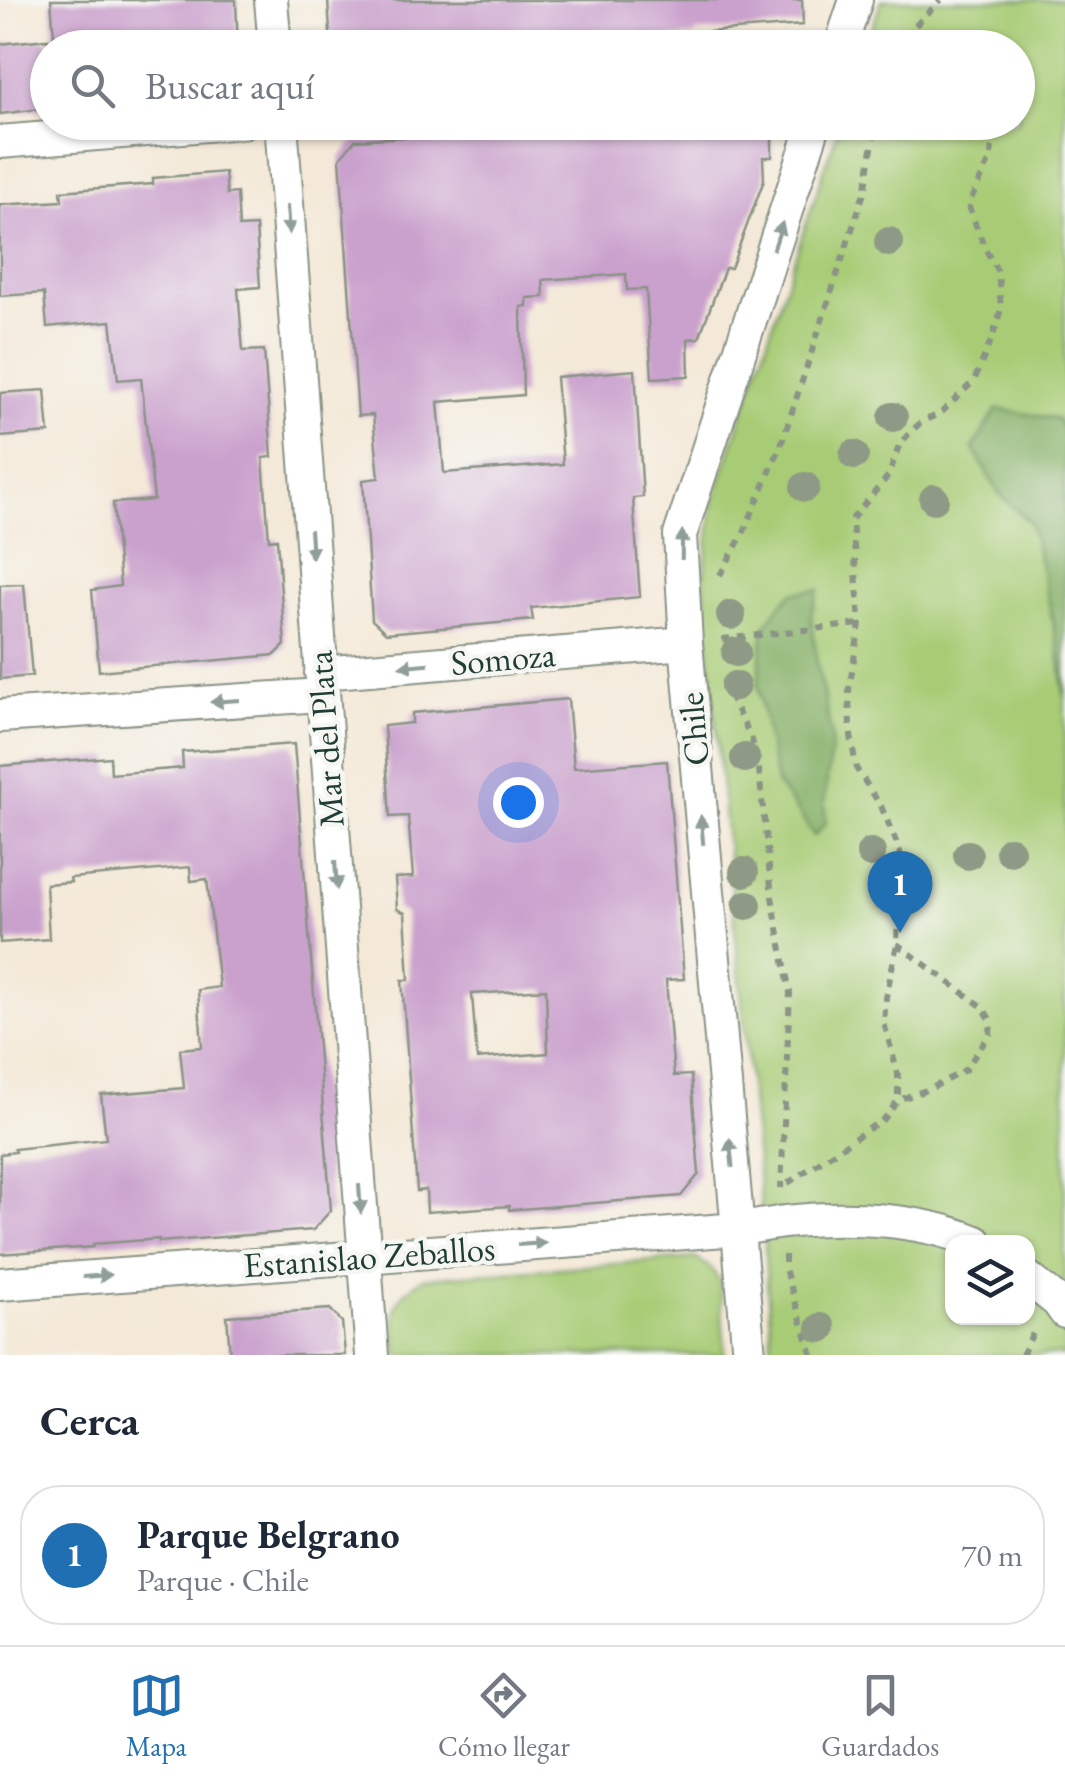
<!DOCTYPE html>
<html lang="es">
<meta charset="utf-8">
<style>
:root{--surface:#fff;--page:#f2f2f3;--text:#1f2937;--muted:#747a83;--line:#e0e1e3;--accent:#1f6fb2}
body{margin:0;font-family:"EB Garamond",serif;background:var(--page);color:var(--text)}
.controls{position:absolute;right:30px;bottom:30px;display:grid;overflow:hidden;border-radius:20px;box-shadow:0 2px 8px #0004}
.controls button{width:90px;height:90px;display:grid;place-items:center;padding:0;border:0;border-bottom:2px solid var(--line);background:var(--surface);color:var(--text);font:50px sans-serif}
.you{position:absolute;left:518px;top:802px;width:35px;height:35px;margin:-25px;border:8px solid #fff;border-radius:50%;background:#1a73e8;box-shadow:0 0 0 15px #1a73e833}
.badge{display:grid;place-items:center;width:65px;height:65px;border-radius:50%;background:var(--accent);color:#fff;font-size:32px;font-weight:700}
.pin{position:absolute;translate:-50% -82px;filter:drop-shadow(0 2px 5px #0008)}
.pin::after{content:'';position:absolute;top:52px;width:35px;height:30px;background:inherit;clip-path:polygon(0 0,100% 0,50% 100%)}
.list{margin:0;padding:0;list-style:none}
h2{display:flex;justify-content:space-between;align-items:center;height:130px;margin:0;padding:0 40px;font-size:42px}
h2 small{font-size:32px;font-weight:400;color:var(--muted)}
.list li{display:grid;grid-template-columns:65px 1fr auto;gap:30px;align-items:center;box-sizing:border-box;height:140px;margin:0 20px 20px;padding:0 20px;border:2px solid var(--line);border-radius:40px}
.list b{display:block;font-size:38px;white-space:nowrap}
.list p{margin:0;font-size:32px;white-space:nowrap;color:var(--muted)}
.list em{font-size:32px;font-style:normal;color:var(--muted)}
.icon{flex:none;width:55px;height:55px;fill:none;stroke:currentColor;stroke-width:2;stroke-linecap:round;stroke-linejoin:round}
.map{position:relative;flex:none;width:1065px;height:1355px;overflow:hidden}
.search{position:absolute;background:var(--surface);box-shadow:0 2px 8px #0004;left:30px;right:30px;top:30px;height:110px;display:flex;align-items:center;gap:25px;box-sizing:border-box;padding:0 35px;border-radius:55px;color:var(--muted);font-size:38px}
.sheet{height:290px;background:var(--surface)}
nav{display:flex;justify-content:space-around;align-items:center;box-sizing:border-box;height:140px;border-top:2px solid var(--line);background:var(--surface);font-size:28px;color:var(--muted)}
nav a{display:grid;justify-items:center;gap:5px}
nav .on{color:var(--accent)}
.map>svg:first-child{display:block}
.green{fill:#a8cc76;stroke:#648455;stroke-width:2.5;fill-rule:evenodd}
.forest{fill:#86b067;stroke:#52764e;stroke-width:2.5}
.building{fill:#caa1cd;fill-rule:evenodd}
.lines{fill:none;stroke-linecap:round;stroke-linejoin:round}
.minor-casing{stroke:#8a9386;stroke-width:36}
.path{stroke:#8a9386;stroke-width:6;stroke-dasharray:8 8;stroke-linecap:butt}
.minor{stroke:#fff;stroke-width:32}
.tree{fill:#8e9a85}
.oneway{fill:#8f9e9a}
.labels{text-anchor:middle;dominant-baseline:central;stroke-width:9;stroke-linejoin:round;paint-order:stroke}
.street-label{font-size:35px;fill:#1f3d34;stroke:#f6f6f2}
</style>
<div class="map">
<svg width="1065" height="1355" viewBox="0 0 1065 1355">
<rect width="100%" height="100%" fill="#f6f6f2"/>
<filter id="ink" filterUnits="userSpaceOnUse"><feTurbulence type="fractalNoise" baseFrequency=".01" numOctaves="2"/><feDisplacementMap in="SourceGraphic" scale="20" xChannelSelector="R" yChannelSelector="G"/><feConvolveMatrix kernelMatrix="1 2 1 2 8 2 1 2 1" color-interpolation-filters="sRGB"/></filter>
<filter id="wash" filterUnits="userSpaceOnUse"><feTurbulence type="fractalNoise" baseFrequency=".0048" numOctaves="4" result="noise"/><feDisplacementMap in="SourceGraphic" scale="40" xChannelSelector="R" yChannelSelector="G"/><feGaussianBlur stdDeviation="2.25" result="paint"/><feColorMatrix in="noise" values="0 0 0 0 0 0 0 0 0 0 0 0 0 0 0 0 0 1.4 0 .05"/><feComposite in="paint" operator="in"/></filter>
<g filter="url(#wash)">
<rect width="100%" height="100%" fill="#f4e9d8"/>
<path class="green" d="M882,0H1065V1355H772L763,1226L708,641L704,576L713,502L840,123L1018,122V48L865,47ZM952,1242H1028V1318H952Z
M695,1258L710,1267L720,1282L725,1355H397C394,1315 386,1301 424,1278Z"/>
<path class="forest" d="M997,409L1057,419L1065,431V700L1059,652L1043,575L1030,523L999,494L973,448Z
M819,589L811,615L817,662L832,739L824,804L826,823L814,836L798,811L776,783L758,684L764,628L779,606L792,593Z"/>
<g id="blocks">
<path class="building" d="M51,0H236L238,48H55Z
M328,0H802L803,25L695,33L696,36L521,48H331Z
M48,39V108L0,114V44Z
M772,123V157H763L764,180L731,268H725L699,338L688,339L689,376L652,378L646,289L627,290L626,274L543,280L544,297L527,298V306L521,307L523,395L438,402L444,473L563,464L556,377L635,370L643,497L633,498L640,597L531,608L533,620L386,633L372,620L363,480L379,478L373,415L358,416L340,158L355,140L596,125V131L639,129V134Z
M225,172L227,194L237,193L239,227L256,226L260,287L238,289L243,351L264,350L272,457L263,458L269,540L277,539L285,645L275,655L99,671L92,590L120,586L113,503L154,500L141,378L118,380L111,321L47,327L44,293L0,296V205L62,201L61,191L153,184V178Z
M45,390L49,433L0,437V393Z
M24,584L32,676L0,679V585Z
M568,699L574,768L667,761L684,979L666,980L674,1076L691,1075L699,1174L681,1196L509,1210V1206L427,1212L426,1190L417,1191L402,980H409L405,913L397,909L395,878L413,877L408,816L390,817L384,726L412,723V713ZM546,989L548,1053L477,1059L472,994Z
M294,744L331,1210L313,1230L159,1242V1239L93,1244V1247L0,1254V1154L15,1152L14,1149L106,1139L101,1095L184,1088L180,1049L202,1047L198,990L219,987L207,879L191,881L190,867L70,878L71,882L46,884L49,939L0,943V766L110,757L111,774L183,768L182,752Z
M330,1309L342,1322L345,1355H230L227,1316Z"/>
</g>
</g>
<g filter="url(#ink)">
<use href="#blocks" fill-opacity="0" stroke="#8a9386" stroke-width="2.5"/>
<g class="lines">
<defs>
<path id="minor" d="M271,0L275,48
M840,48L856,0
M281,122L372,1355
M0,142L243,122
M321,673L686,643
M0,716L322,695
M1028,1278L1058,1302L1065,1312
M0,1284L739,1229C754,1227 770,1224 785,1222C847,1215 918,1218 976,1242
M749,1355L686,643L680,535L815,122"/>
</defs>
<use href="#minor" class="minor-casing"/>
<path class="path" d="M905,35L916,48
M893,48L941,0
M720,575L743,534L780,448L866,187L876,122
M722,639L860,624
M729,695L751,737L758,760L772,897L790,993L781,1188
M897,944L983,1007L991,1021L990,1034L965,1070L932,1088L898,1100
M788,1183L885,1118L898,1100V1074L884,1023L886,997L897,944L900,851L881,806L856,768L850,729L849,689L860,624L852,519L889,475L900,443L921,422L940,414L974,381L993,336L1001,309L998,272L985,248L968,205L990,160L993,141L980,122
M785,1255V1269L812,1355
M1022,1355L1034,1331"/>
<use href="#minor" class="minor"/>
</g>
<g class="tree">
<circle cx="889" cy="242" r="15"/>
<circle cx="893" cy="417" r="15"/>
<circle cx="854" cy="455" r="15"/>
<circle cx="805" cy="487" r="15"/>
<circle cx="934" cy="499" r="15"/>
<circle cx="731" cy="615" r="15"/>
<circle cx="736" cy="652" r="15"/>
<circle cx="735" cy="686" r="15"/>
<circle cx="745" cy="758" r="15"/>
<circle cx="1010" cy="851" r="15"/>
<circle cx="871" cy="853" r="15"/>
<circle cx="968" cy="855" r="15"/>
<circle cx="744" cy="872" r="15"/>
<circle cx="747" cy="905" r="15"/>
<circle cx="821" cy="1328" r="15"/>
</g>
<defs><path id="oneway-solid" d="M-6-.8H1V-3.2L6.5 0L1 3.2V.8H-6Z" transform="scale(2.5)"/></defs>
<g class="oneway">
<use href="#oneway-solid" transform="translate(288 220) rotate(86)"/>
<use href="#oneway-solid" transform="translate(778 236) rotate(-72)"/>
<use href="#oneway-solid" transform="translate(311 544) rotate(86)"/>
<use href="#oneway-solid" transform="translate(682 545) rotate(-89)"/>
<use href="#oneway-solid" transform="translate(414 665) rotate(175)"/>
<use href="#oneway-solid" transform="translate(225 701) rotate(176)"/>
<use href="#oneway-solid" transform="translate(702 830) rotate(-95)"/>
<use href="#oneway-solid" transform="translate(336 875) rotate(86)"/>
<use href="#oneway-solid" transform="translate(731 1153) rotate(-96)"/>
<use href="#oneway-solid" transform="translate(360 1199) rotate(86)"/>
<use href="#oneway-solid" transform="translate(532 1244) rotate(-4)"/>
<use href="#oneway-solid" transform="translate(97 1276) rotate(-4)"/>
</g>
</g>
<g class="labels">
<g class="street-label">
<text transform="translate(503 658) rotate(-5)">Somoza</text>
<text transform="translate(693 729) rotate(-95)">Chile</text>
<text transform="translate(325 739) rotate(-94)">Mar del Plata</text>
<text transform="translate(369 1256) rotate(-4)">Estanislao Zeballos</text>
</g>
</g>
</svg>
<div class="controls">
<button><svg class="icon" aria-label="layers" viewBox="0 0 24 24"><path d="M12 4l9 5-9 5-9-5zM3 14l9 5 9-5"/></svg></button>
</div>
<div class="you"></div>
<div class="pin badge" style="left:900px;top:933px">1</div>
<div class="search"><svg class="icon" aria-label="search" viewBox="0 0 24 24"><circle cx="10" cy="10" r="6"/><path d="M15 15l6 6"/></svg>Buscar aquí</div>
</div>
<section class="sheet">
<h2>Cerca<small></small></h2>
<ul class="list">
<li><span class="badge">1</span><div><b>Parque Belgrano</b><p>Parque · Chile</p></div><em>70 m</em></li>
</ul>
</section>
<nav>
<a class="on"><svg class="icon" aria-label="map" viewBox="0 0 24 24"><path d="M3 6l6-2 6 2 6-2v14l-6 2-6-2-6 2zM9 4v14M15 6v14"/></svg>Mapa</a>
<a><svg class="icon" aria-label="directions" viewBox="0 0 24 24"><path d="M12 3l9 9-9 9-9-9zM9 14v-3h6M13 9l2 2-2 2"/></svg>Cómo llegar</a>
<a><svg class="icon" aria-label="saved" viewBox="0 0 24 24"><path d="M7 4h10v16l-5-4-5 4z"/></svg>Guardados</a>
</nav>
